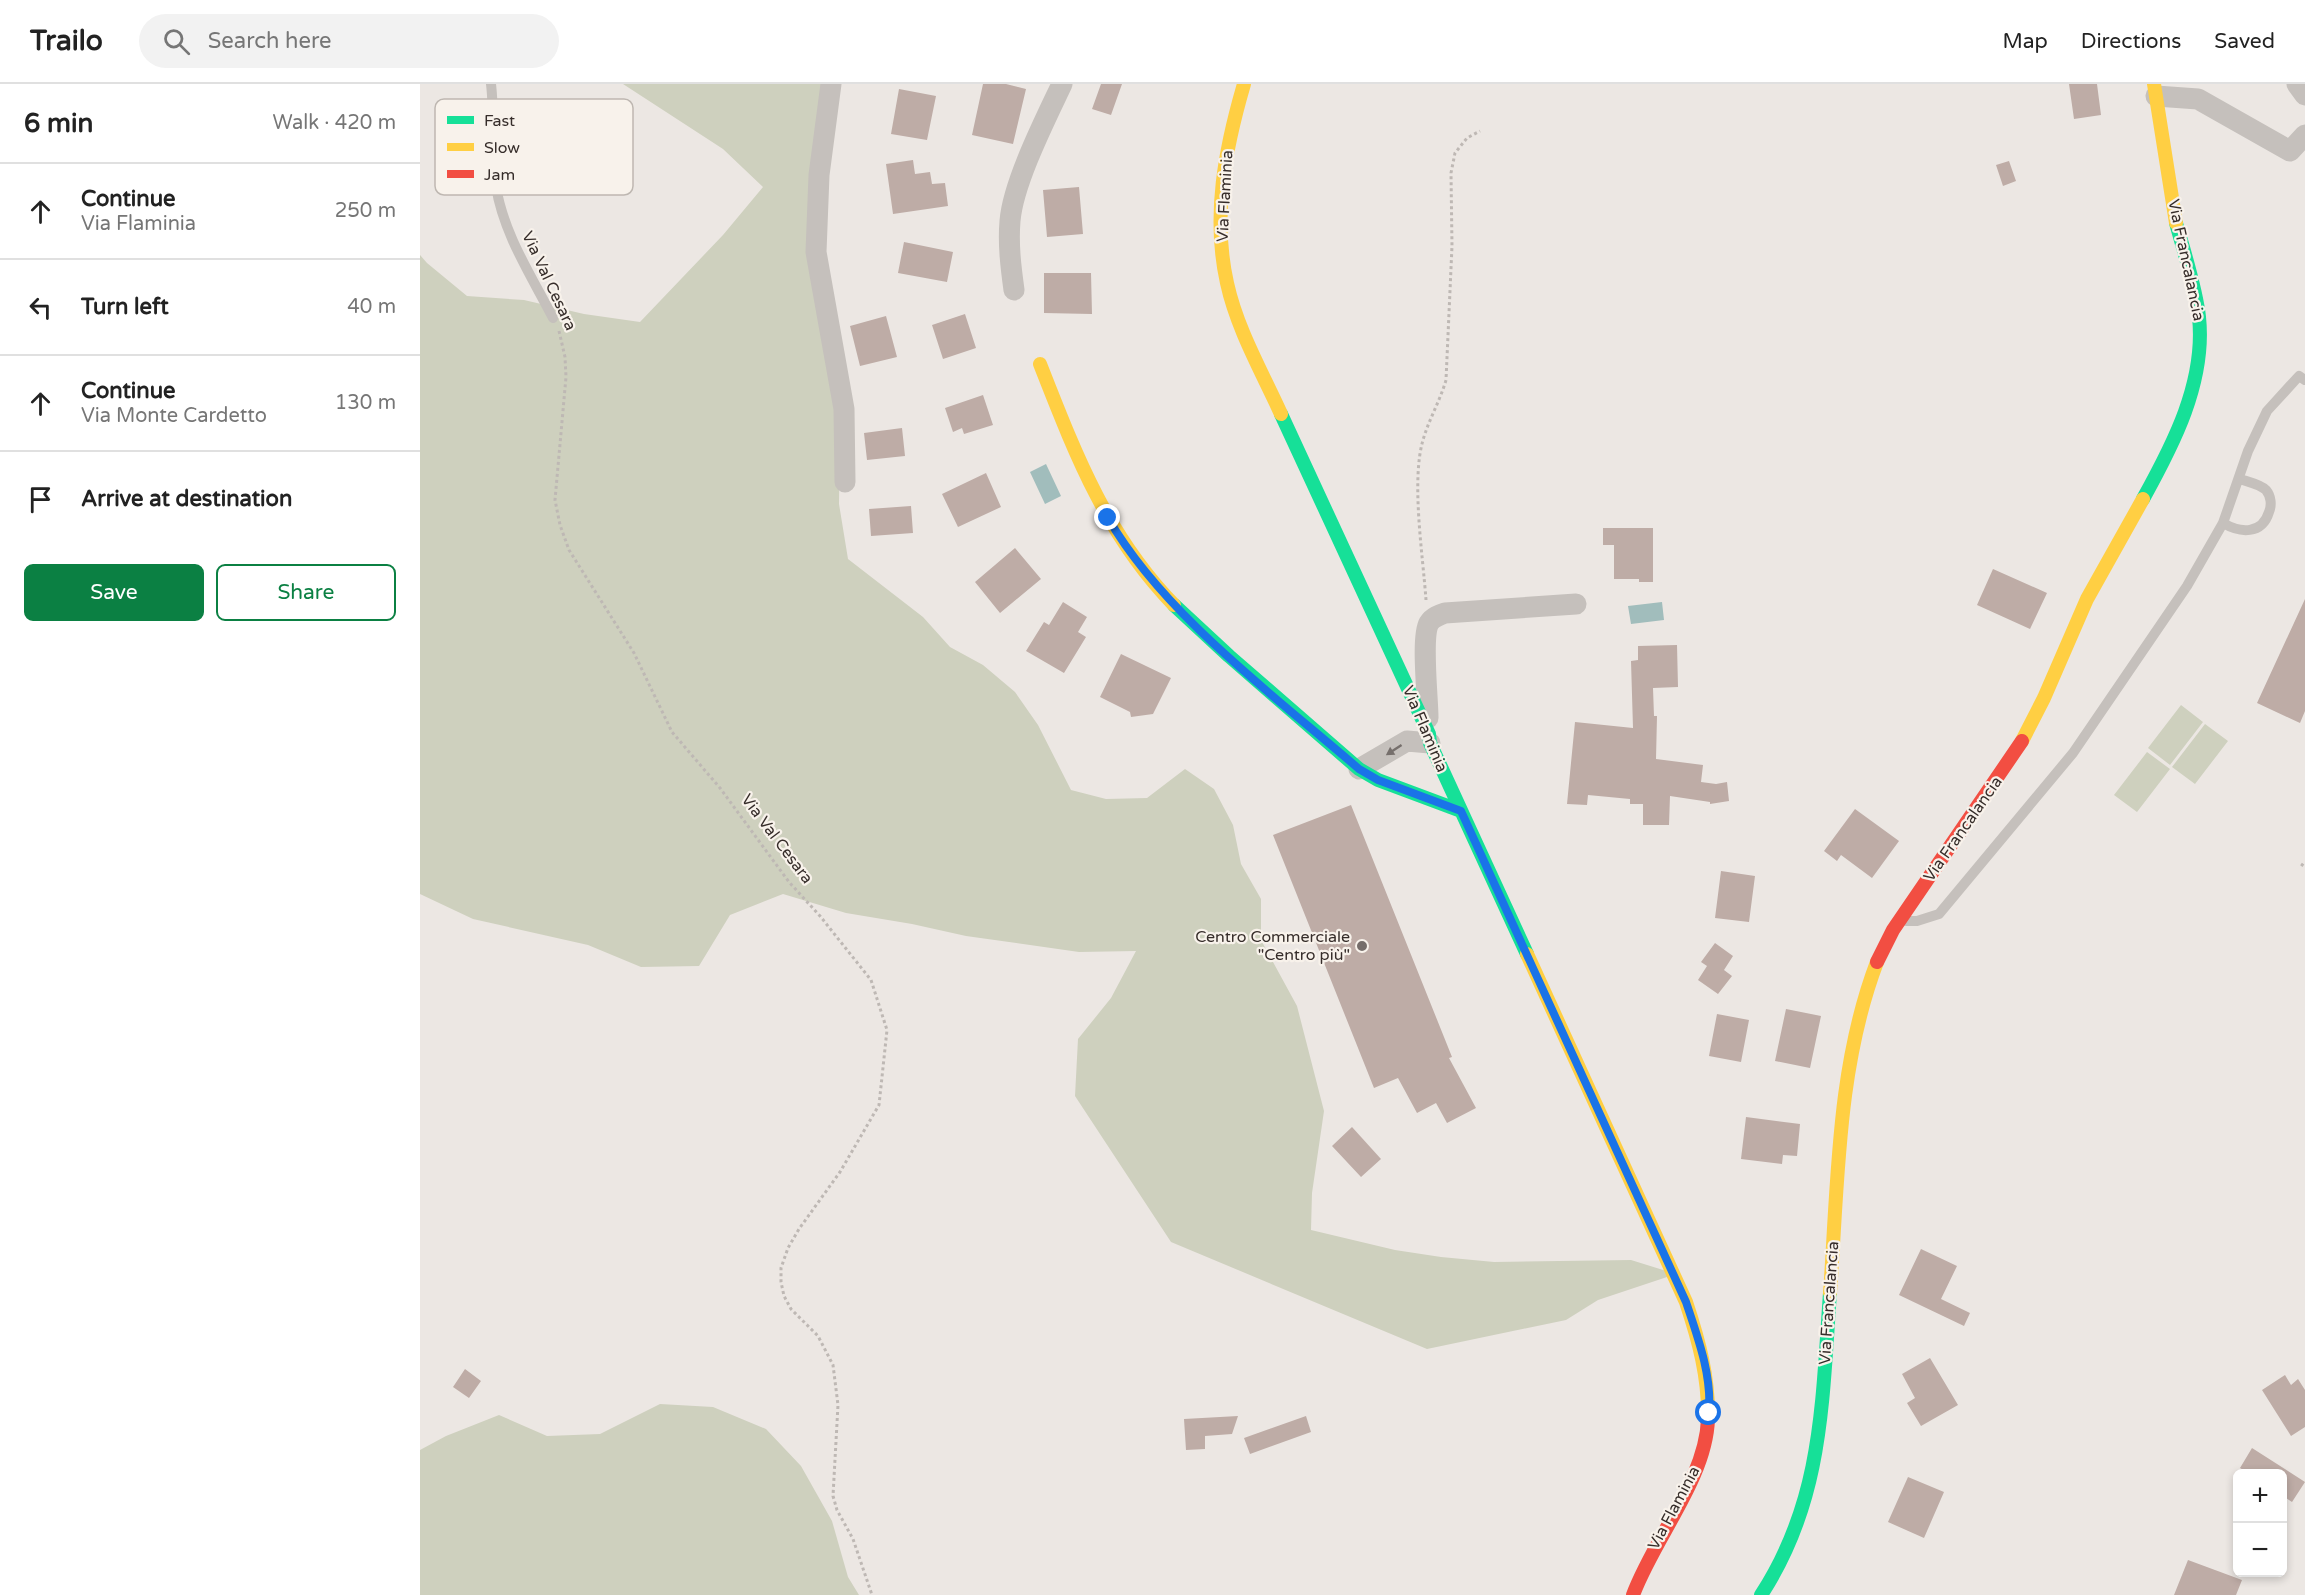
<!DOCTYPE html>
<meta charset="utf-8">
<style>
:root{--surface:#fff;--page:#f2f2f2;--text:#222;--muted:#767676;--line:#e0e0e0;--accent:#0b8043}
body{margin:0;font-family:"Varela Round",sans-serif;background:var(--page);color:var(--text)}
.controls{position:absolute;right:18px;bottom:18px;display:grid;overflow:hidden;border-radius:9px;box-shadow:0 3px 9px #0003}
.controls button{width:54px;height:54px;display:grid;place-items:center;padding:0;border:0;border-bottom:2px solid var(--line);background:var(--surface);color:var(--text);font:30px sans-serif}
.stop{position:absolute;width:18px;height:18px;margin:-14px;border:4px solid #1a73e8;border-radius:50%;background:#fff}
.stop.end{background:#1a73e8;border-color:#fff;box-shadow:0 2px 6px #0008}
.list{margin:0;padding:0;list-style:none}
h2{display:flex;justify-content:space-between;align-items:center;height:78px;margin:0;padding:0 24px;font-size:26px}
h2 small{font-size:20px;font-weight:400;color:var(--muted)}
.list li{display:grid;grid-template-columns:39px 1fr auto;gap:18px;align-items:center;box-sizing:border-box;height:96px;padding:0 24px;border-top:2px solid var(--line)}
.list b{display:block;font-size:22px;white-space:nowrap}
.list p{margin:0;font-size:20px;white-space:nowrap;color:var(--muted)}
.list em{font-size:20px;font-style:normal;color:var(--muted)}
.actions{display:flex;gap:12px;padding:18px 24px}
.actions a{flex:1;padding:14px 0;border:2px solid var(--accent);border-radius:9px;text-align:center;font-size:21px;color:var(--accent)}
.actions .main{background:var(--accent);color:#fff}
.icon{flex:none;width:33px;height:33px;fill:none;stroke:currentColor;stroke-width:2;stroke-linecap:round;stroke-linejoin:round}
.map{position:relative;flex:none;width:1885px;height:1511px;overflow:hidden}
header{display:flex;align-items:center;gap:36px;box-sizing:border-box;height:84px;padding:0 30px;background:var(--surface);border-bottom:2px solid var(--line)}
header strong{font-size:28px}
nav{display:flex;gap:33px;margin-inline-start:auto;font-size:21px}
.search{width:420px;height:54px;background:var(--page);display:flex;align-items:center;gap:15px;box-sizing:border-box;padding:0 21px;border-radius:33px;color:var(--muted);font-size:22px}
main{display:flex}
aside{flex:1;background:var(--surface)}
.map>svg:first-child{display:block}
.green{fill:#ced0be}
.water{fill:#a1bdbc}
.building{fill:#beaca6}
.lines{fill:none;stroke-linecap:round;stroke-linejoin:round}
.path{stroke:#beb8b4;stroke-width:3;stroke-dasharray:3 3;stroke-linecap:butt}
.lane{stroke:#c5c0bc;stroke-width:10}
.street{stroke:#c5c0bc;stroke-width:21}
.fast{stroke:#16e098;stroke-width:14}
.slow{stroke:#ffcf43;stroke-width:14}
.jam{stroke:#f24e42;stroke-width:14}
.oneway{fill:#766f6c}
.route{stroke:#1a73e8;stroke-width:8}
.poi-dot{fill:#766e6b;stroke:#f8f2eb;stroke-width:2}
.labels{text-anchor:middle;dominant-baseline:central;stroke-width:4.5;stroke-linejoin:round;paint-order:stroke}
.street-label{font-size:16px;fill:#362d2a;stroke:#f8f2eb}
.poi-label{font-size:16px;fill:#362d2a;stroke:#f8f2eb;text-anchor:end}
.key{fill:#f8f2eb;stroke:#beb7b1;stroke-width:1.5}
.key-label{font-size:16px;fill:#362d2a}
</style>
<header>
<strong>Trailo</strong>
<div class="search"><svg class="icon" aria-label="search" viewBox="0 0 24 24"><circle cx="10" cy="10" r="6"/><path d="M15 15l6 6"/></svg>Search here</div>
<nav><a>Map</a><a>Directions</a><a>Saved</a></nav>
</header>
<main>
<aside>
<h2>6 min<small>Walk · 420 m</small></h2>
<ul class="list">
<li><svg class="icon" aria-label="ahead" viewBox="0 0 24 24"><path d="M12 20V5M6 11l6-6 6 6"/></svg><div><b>Continue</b><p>Via Flaminia</p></div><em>250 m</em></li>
<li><svg class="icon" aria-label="left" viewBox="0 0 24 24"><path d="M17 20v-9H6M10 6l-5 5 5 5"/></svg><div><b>Turn left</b></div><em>40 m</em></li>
<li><svg class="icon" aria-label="ahead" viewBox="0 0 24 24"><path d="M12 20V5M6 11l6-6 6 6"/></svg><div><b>Continue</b><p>Via Monte Cardetto</p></div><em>130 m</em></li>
<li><svg class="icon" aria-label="arrive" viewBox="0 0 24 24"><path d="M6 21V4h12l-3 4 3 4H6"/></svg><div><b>Arrive at destination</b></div></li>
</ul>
<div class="actions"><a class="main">Save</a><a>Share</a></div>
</aside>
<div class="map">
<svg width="1885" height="1511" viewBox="0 0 1885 1511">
<rect width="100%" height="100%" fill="#ece7e3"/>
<path class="green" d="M203,0H408L395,67L420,337L419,420L428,475L503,533L530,563L563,581L595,608L618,641L651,706L686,715L727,714L765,685L794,705L813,741L821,780L841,815V856L877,922L904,1027L892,1109L891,1146L975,1166L1021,1173L1074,1178L1211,1176L1256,1190L1178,1216L1146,1236L1007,1265L751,1158L655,1012L658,955L691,914L716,867L659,868L546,852L492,840L426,829L363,810L310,831L279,882L221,883L168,861L53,835L0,810V171L7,179L47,212L104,216L164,230L220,238L303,151L343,103L303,65Z
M1761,621L1783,638L1750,681L1728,664Z
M1785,640L1808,657L1775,700L1752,683Z
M1727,668L1750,685L1717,728L1694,711Z
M240,1320L293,1323L346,1345L381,1382L412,1437L428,1493L439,1511H0V1366L26,1352L79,1331L127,1352L180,1350Z"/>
<path class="water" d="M626,380L641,412L625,420L610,388Z
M1242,518L1244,536L1211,540L1208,522Z"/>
<path class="building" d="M563,0H586L606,5L593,60L552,51Z
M681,0H702L691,31L672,25Z
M1649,0H1677L1681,31L1654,35Z
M479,5L516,12L507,56L471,50Z
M493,76L495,90L510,88L512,100L525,99L528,122L473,130L466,80Z
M1589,77L1596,97L1583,102L1576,81Z
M659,103L663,150L627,153L623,106Z
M484,158L533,168L527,198L478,189Z
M624,189H671L672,230L624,229Z
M545,230L556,264L523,275L512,241Z
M466,232L477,273L440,282L430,242Z
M563,311L573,341L544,350L542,344L533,348L525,324Z
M482,344L485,372L447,376L444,349Z
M566,389L581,423L538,443L522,410Z
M491,422L493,449L451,452L449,425Z
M1183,444H1233V498H1219V495H1194V461H1183Z
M595,464L621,495L580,529L555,498Z
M1573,485L1627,509L1610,545L1557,521Z
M1885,515V627L1880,639L1837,619Z
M643,518L667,533L658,548L666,553L644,589L606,567L624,538L629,541Z
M1257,561L1258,603L1233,604L1234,632H1237L1236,675L1283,681L1281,698L1296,700L1307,698L1309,717L1290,720V718L1250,712L1249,741H1223V720H1210V715L1168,711L1167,721L1147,720L1155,638L1213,644L1211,577L1218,576V562Z
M701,570L751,594L733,630L711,633L710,628L680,613Z
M931,721L1032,973L1029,974L1056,1024L1027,1039L1016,1019L997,1029L978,994L954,1004L853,751Z
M1435,725L1479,757L1452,794L1421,771L1417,777L1404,767Z
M1301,787L1335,792L1329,838L1295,834Z
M1295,859L1313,872L1304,886L1312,892L1298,910L1278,896L1287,882L1281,878Z
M1366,925L1401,932L1390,984L1355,977Z
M1297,930L1329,936L1321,978L1289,972Z
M1326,1033L1380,1040L1377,1072L1363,1071L1362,1080L1321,1075Z
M932,1043L961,1075L941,1093L912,1062Z
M1501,1165L1537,1182L1521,1215L1550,1229L1544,1242L1479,1211Z
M1510,1274L1538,1321L1501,1342L1487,1319L1495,1314L1482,1290Z
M45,1285L61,1297L49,1314L33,1303Z
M1865,1291L1871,1301L1878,1295L1885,1306V1343L1871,1352L1842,1306Z
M818,1332L812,1350L785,1352V1365L766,1366L764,1335Z
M886,1332L891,1348L830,1370L824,1354Z
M1832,1364L1885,1398L1872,1418L1863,1412V1389H1828L1820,1384Z
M1488,1393L1524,1408L1504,1454L1468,1438Z
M1768,1476L1822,1496L1816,1511H1754Z"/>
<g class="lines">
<path class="path" d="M139,247L145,273L146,293L135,416L140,441L149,466L214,569L252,648L300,704L369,798L400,832L451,896L467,946L459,1021L420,1088L379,1145L368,1164L361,1184V1198L364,1212L371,1225L398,1252L413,1281L418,1321L413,1412L417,1426L433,1455L452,1511
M1006,516C1003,472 991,397 1003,356C1009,335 1020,317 1026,296L1032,162L1031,89L1035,69L1047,54L1060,47
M1881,780L1885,783"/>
<path class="lane" d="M71,0C75,34 71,68 76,102C83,149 112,193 133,234
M1803,439C1820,449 1842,451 1849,428C1852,421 1851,412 1846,406C1840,400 1828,398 1820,395
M1486,837H1497L1519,830L1653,669L1767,502L1803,439L1828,367L1847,327L1879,292L1885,296"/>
<path class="street" d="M411,0L399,91L396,168L424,325L425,398
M1877,0L1885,11
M1736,12L1778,15L1870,67L1885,51
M594,206C591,184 588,161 590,137C593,99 625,36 642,0
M1008,634C1008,614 1001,553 1009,539C1013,533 1019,531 1025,529L1156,520
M939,685L987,657L1010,659"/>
<path class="fast" d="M861,330L1009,650L1010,659L1107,870
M1723,415C1753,361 1786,298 1779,233C1776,204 1764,168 1756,139
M754,521L809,572L939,685L958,696L1041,727
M1341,1511C1403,1416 1402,1318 1410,1209"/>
<path class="slow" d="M824,0C805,65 792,132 807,199C817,245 842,288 861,330
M1734,0L1756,139
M620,280C655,369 686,451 754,521
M1602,657L1624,614L1667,515L1723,415
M1107,870L1266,1218C1279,1257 1289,1294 1288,1335
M1410,1209C1418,1098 1417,983 1457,878"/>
<path class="jam" d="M1457,878L1473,846L1602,657
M1213,1511C1234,1454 1286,1395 1288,1335"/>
</g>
<defs><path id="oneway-solid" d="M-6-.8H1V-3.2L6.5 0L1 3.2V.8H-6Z" transform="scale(1.5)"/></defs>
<use class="oneway" href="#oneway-solid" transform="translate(974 666) rotate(147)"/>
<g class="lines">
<path class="route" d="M688,434C744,531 855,612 939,685L958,696L1041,727L1266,1218C1278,1254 1292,1291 1289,1329"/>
</g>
<circle class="poi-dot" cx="942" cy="862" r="6"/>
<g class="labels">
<g class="street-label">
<text transform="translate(805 112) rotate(-87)">Via Flaminia</text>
<text transform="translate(1766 176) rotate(78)">Via Francalancia</text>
<text transform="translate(129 197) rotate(65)">Via Val Cesara</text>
<text transform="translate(1005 645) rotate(67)">Via Flaminia</text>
<text transform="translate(1543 745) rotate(-55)">Via Francalancia</text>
<text transform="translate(357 755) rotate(53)">Via Val Cesara</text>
<text transform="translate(1409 1219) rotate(-86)">Via Francalancia</text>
<text transform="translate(1254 1424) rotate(-62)">Via Flaminia</text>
</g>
<g class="poi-label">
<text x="930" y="853">Centro Commerciale<tspan x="930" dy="18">"Centro più"</tspan></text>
</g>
</g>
<rect x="15" y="15" width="198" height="96" rx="9" class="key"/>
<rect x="27" y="32" width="27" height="8" fill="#16e098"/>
<rect x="27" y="59" width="27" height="8" fill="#ffcf43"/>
<rect x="27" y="86" width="27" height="8" fill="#f24e42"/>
<g class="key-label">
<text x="64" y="42">Fast</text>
<text x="64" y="69">Slow</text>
<text x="64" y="96">Jam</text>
</g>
</svg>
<div class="controls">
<button>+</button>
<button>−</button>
</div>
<div class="stop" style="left:1289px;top:1329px"></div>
<div class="stop end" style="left:688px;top:434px"></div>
</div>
</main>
